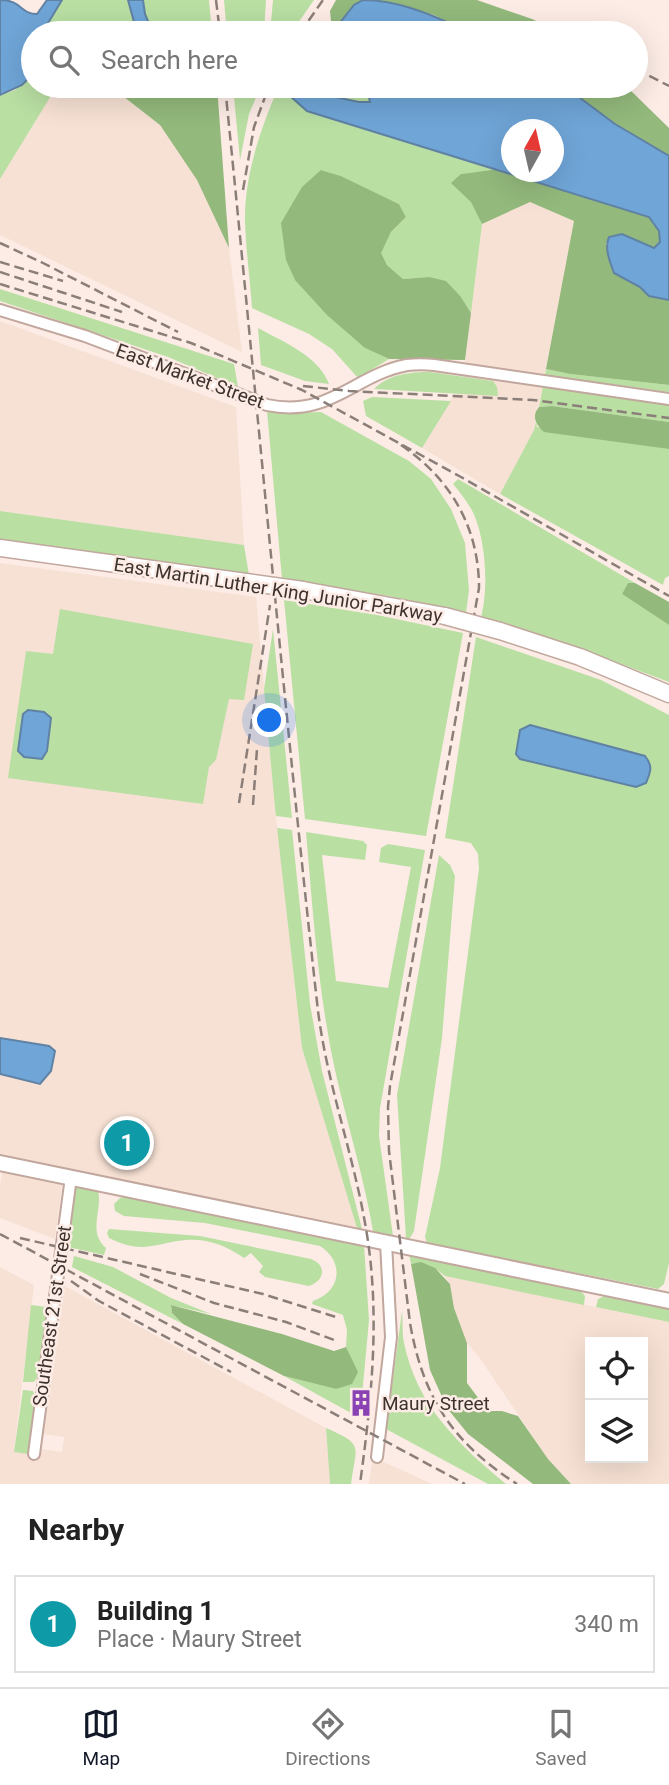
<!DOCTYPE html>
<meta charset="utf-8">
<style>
:root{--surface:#fff;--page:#f2f2f2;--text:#222;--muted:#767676;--line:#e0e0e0;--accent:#111827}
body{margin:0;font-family:Roboto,sans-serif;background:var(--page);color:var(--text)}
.controls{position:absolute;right:21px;bottom:21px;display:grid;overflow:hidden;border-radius:0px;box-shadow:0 7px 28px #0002}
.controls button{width:63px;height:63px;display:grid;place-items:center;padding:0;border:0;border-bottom:2px solid var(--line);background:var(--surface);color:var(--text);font:35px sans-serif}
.compass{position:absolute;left:501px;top:119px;width:63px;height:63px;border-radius:50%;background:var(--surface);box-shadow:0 7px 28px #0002;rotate:8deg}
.you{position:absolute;left:270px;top:721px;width:24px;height:24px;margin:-18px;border:5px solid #fff;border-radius:50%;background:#1a73e8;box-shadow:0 0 0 10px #1a73e833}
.badge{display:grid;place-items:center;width:46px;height:46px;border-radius:50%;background:var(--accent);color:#fff;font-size:23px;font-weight:700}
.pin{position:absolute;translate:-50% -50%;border:4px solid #fff;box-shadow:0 2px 7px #0006}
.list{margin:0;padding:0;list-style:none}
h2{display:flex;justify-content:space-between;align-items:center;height:91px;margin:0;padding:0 28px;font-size:30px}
h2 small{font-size:23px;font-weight:400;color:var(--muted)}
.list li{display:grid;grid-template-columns:46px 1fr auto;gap:21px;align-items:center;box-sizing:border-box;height:98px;margin:0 14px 14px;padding:0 14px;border:2px solid var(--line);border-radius:0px}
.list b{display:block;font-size:26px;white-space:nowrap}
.list p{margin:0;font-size:23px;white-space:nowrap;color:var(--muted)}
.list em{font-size:23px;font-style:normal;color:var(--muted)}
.icon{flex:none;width:38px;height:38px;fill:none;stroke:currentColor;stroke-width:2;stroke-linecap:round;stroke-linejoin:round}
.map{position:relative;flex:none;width:669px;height:1484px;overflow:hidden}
.search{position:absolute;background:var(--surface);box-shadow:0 7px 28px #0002;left:21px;right:21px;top:21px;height:77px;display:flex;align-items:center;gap:18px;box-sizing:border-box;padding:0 24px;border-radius:38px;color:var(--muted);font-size:26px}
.sheet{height:203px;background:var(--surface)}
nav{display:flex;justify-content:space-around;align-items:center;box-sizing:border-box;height:98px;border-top:2px solid var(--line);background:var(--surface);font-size:19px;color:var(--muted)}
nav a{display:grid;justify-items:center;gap:4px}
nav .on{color:var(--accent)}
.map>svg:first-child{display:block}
.industrial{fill:#f7e1d4;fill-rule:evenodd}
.green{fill:#b9dfa3}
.forest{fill:#93b97c}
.water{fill:#6fa5d7;stroke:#6082a4;stroke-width:2;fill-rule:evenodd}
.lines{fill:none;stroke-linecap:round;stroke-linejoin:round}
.street-casing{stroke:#c1a79d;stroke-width:14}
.secondary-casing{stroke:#c1a79d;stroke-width:18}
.primary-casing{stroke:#c1a79d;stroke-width:19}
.street{stroke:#fff;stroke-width:10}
.secondary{stroke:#fff;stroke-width:14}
.primary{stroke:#fff;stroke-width:16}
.rail{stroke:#8b7e79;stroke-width:2.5;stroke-dasharray:10 5;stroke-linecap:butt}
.primary-bridge-casing{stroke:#c1a79d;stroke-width:19;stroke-linecap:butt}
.primary-bridge{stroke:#fff;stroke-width:16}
.labels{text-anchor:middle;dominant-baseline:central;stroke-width:5;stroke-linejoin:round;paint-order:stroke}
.street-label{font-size:19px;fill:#3d322e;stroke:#fcece5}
.poi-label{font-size:19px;fill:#3d322e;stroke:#fcece5;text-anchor:start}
</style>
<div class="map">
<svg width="669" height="1484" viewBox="0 0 669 1484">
<rect width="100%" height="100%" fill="#fcece5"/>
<path class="industrial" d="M57,86H110L160,125L197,180L229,248L242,352L0,235V179Z
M530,202L575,221L534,430L500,494L422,448L462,382L482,224Z
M0,321L236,407L244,545L0,511Z
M0,563L256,597L275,808L302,1048L357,1228L0,1154Z
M3,1169L62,1184L55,1239L0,1218V1185Z
M0,1267L34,1285L14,1452L40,1455L41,1449L62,1452L64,1437L43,1434L63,1285L326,1428L330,1484H0Z
M445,1276L669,1322V1484H571L548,1459L479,1357L467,1343L454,1308L450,1284ZM590,1342H643V1458H590Z
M373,1457L432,1484H369Z"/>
<path class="green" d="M62,0H128L137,33H42Z
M143,0H209L212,33H153L145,14Z
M224,0H266L264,33H227Z
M273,0H314L291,33H270Z
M33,74V86H57L0,179V95L15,90Z
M233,86H261L249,114L240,160Z
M279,86H290L289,95L307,111L498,169L461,174L482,224L471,313L461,297L429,277L403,279L387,265L380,253L391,232L406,217L399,204L341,176L321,170L365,348L389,359L358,378L332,349L309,334L252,308C250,280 246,250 245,222C244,176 261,127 279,86Z
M304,86H364L367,88L370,102H359L305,91Z
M0,289L234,364L238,387L168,357L0,301Z
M258,328C283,342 318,355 329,384L305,381L261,365Z
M546,369L570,374L669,385V392L545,375Z
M430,372L493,381L497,387L498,396L374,389C389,374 410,372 430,372Z
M543,386L669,402V422L552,406L539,407Z
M372,397L451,401L422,448L366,416L363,401Z
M267,411L292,413L321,412L409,461L431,479L451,509L465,543L469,590L466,613L389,596L282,579Z
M536,422L537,427L669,449V576L665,578L663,585L500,494L534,430Z
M458,479L635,583H628L622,594L669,625V682L610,660L481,617C489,588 486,533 470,507C465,499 459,491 453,484Z
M0,511L244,545L249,575L0,541Z
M284,600L377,615L463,633L426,836L305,819Z
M60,609L253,644L244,700L229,699L216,760L209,767L203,804L8,778L26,651L53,654Z
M273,629L292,818L276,816L275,808L264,689Z
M476,637L601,680L669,715V1263L664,1284L658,1289L427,1243L425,1237L440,1168L479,868L478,854L471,843L445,838Z
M277,828L292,830L310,1004L322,1071L362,1229L357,1228L302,1048Z
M306,832L363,841L367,845L365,860L322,855L336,981L388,988L411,867L379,862L381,848L388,844L425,850L380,1108L379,1136L393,1236L373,1231C364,1177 347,1124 335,1070C318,992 313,912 306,832Z
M439,855L450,865L455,876L442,1038L414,1231L410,1238H406L397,1095Z
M75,1186L98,1190C103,1211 87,1231 106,1248L104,1255L68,1247Z
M130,1195L364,1245L369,1320L360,1418L284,1376L336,1389L357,1373L346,1347L347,1330L343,1315L312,1304L313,1301C341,1292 345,1262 320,1246L205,1223L124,1216L115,1211L114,1204L120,1198Z
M109,1229L200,1236L311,1259C327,1265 325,1281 309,1286L265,1277L259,1272L263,1266L251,1253L244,1258C227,1246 207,1238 186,1240C154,1243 143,1255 109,1238L107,1233Z
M409,1254L579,1289L585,1296L584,1305L445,1276C434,1267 425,1262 411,1264Z
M74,1256L113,1267L171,1298L211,1314L171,1305L172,1313L183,1324L72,1267Z
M607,1295L669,1308V1322L596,1307L598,1299Z
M31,1305L47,1307L38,1376L34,1382H23Z
M402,1311C403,1321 402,1333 404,1343C417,1406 459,1445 506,1484H488L386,1429Z
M23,1390L33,1391L35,1396L28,1454L14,1452Z
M326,1428C365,1445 356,1445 351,1484H330Z"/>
<path class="forest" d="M336,0H363L354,5L339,24L331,21L330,11Z
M376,0H477L532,19L563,33H469L434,15Z
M110,86H170C178,90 191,92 200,91C206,91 210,86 217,86L229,248L197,180L160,125Z
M564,86H626L669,128V156L615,124Z
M498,169L649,217L659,231L660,241L654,248L622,234L606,243L614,273L640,287L649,296L669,300V385L570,374L546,369L574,221L530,202L482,224L471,202L451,183L461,174Z
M321,170L341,176L399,204L406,217L391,232L381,253L387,265L403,279L429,277L446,281L461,297L471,313L465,360L389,359L365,348L327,315L295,280L286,260L281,223L302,187Z
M552,406L669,422V449L544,432C536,425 531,416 539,407Z
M628,583H635L669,602V625L622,594Z
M421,1262L435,1268L450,1284L454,1308L467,1343V1383L488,1411H502L518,1416L548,1459L571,1484H533L468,1434L447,1408L430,1370L411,1264Z
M171,1305L282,1334L334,1351L346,1347L358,1372L352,1384L336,1389L284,1376L183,1324L172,1313Z"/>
<path class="water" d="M0,0C22,0 20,14 37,14L47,0H62L42,33H33V74L22,85L0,95Z
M128,0H143L145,14L153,33H137Z
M363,0C400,0 437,16 469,33H342L339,24L354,5Z
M290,86H304L306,91L359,102H370L367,89L364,86H564L615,124L669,156V300L649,296L640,287L614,273C610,262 604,248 609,237L622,234L654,248L660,242L659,231L649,217L307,111L289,95ZM512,130H554V172H512Z
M28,710L44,712L51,718L47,751L42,759L24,757L18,751L23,714Z
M530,725L645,756C653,766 651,771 646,783L636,787L520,759L516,754L520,730Z
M0,1038L49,1046L55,1051L51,1071L40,1084L0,1074Z"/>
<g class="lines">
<defs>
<path id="street" d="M0,310L85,336L267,405C330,418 354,375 407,365C416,364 425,364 434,365L669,399
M34,1454L71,1177
M377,1457L391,1337L386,1243"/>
<path id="secondary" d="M0,1163L669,1301"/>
<path id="primary" d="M0,548L246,582
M303,590L445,616
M500,631L580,657L669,694"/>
</defs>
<use href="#street" class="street-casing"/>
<use href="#secondary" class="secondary-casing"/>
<use href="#primary" class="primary-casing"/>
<use href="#street" class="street"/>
<use href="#secondary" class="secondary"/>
<use href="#primary" class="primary"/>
<path class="rail" d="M216,0L220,33
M300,33L323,0
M636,69L669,86
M225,86C256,391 283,697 317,1002C325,1078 352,1149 365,1223C381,1311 372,1396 360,1484
M243,190L254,127L269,86
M0,243L41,262L178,332
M0,262L63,281
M0,272L122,312
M0,284L191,343L302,390L461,477L669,596
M303,386L349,391L533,400L669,418
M401,445C451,479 479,528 479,588L390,1086L388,1107L389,1151L410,1323C423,1398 453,1443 517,1484
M239,803L270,605
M253,805L257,749
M0,1234L465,1484
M20,1238L263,1294L339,1318
M140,1274L214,1303L286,1322L334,1340
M71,1281L99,1301L231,1372"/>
<defs>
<path id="primary-bridge" d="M246,582L303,590
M445,616L500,631"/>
</defs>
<use href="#primary-bridge" class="primary-bridge-casing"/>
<use href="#primary-bridge" class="primary-bridge"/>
</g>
<defs>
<symbol id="building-bare" viewBox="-9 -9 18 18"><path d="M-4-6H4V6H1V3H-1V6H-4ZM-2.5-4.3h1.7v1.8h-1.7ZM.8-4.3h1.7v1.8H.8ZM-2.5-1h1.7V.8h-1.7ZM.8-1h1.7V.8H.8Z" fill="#8a41b3" stroke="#fcece5" stroke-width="2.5" paint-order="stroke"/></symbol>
</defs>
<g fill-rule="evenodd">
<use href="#building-bare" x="342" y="1384" width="38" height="38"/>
</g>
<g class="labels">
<g class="street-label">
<text transform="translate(190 376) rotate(20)">East Market Street</text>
<text transform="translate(278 590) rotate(9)">East Martin Luther King Junior Parkway</text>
<text transform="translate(52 1316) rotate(-82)">Southeast 21st Street</text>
</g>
<g class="poi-label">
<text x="382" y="1403">Maury Street</text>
</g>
</g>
</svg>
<div class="controls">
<button><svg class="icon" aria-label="locate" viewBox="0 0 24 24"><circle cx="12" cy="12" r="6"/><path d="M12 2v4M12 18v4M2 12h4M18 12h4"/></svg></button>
<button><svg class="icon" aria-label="layers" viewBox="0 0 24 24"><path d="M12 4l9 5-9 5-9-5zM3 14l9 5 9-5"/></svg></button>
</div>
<svg class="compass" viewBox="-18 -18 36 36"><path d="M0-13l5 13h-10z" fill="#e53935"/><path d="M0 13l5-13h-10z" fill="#767676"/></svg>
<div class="you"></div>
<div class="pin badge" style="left:127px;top:1143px;background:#0f9aa8">1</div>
<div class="search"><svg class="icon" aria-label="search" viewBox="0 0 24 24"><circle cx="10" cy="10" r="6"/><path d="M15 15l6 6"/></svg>Search here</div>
</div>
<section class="sheet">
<h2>Nearby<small></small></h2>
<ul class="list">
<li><span class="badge" style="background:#0f9aa8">1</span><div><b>Building 1</b><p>Place · Maury Street</p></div><em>340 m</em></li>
</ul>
</section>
<nav>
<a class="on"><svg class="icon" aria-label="map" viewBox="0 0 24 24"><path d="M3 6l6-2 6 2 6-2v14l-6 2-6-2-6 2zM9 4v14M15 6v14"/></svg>Map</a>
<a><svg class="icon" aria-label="directions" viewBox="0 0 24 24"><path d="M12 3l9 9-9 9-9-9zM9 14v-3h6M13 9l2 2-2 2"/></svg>Directions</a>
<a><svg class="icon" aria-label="saved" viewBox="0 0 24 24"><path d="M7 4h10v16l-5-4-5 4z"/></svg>Saved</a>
</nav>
